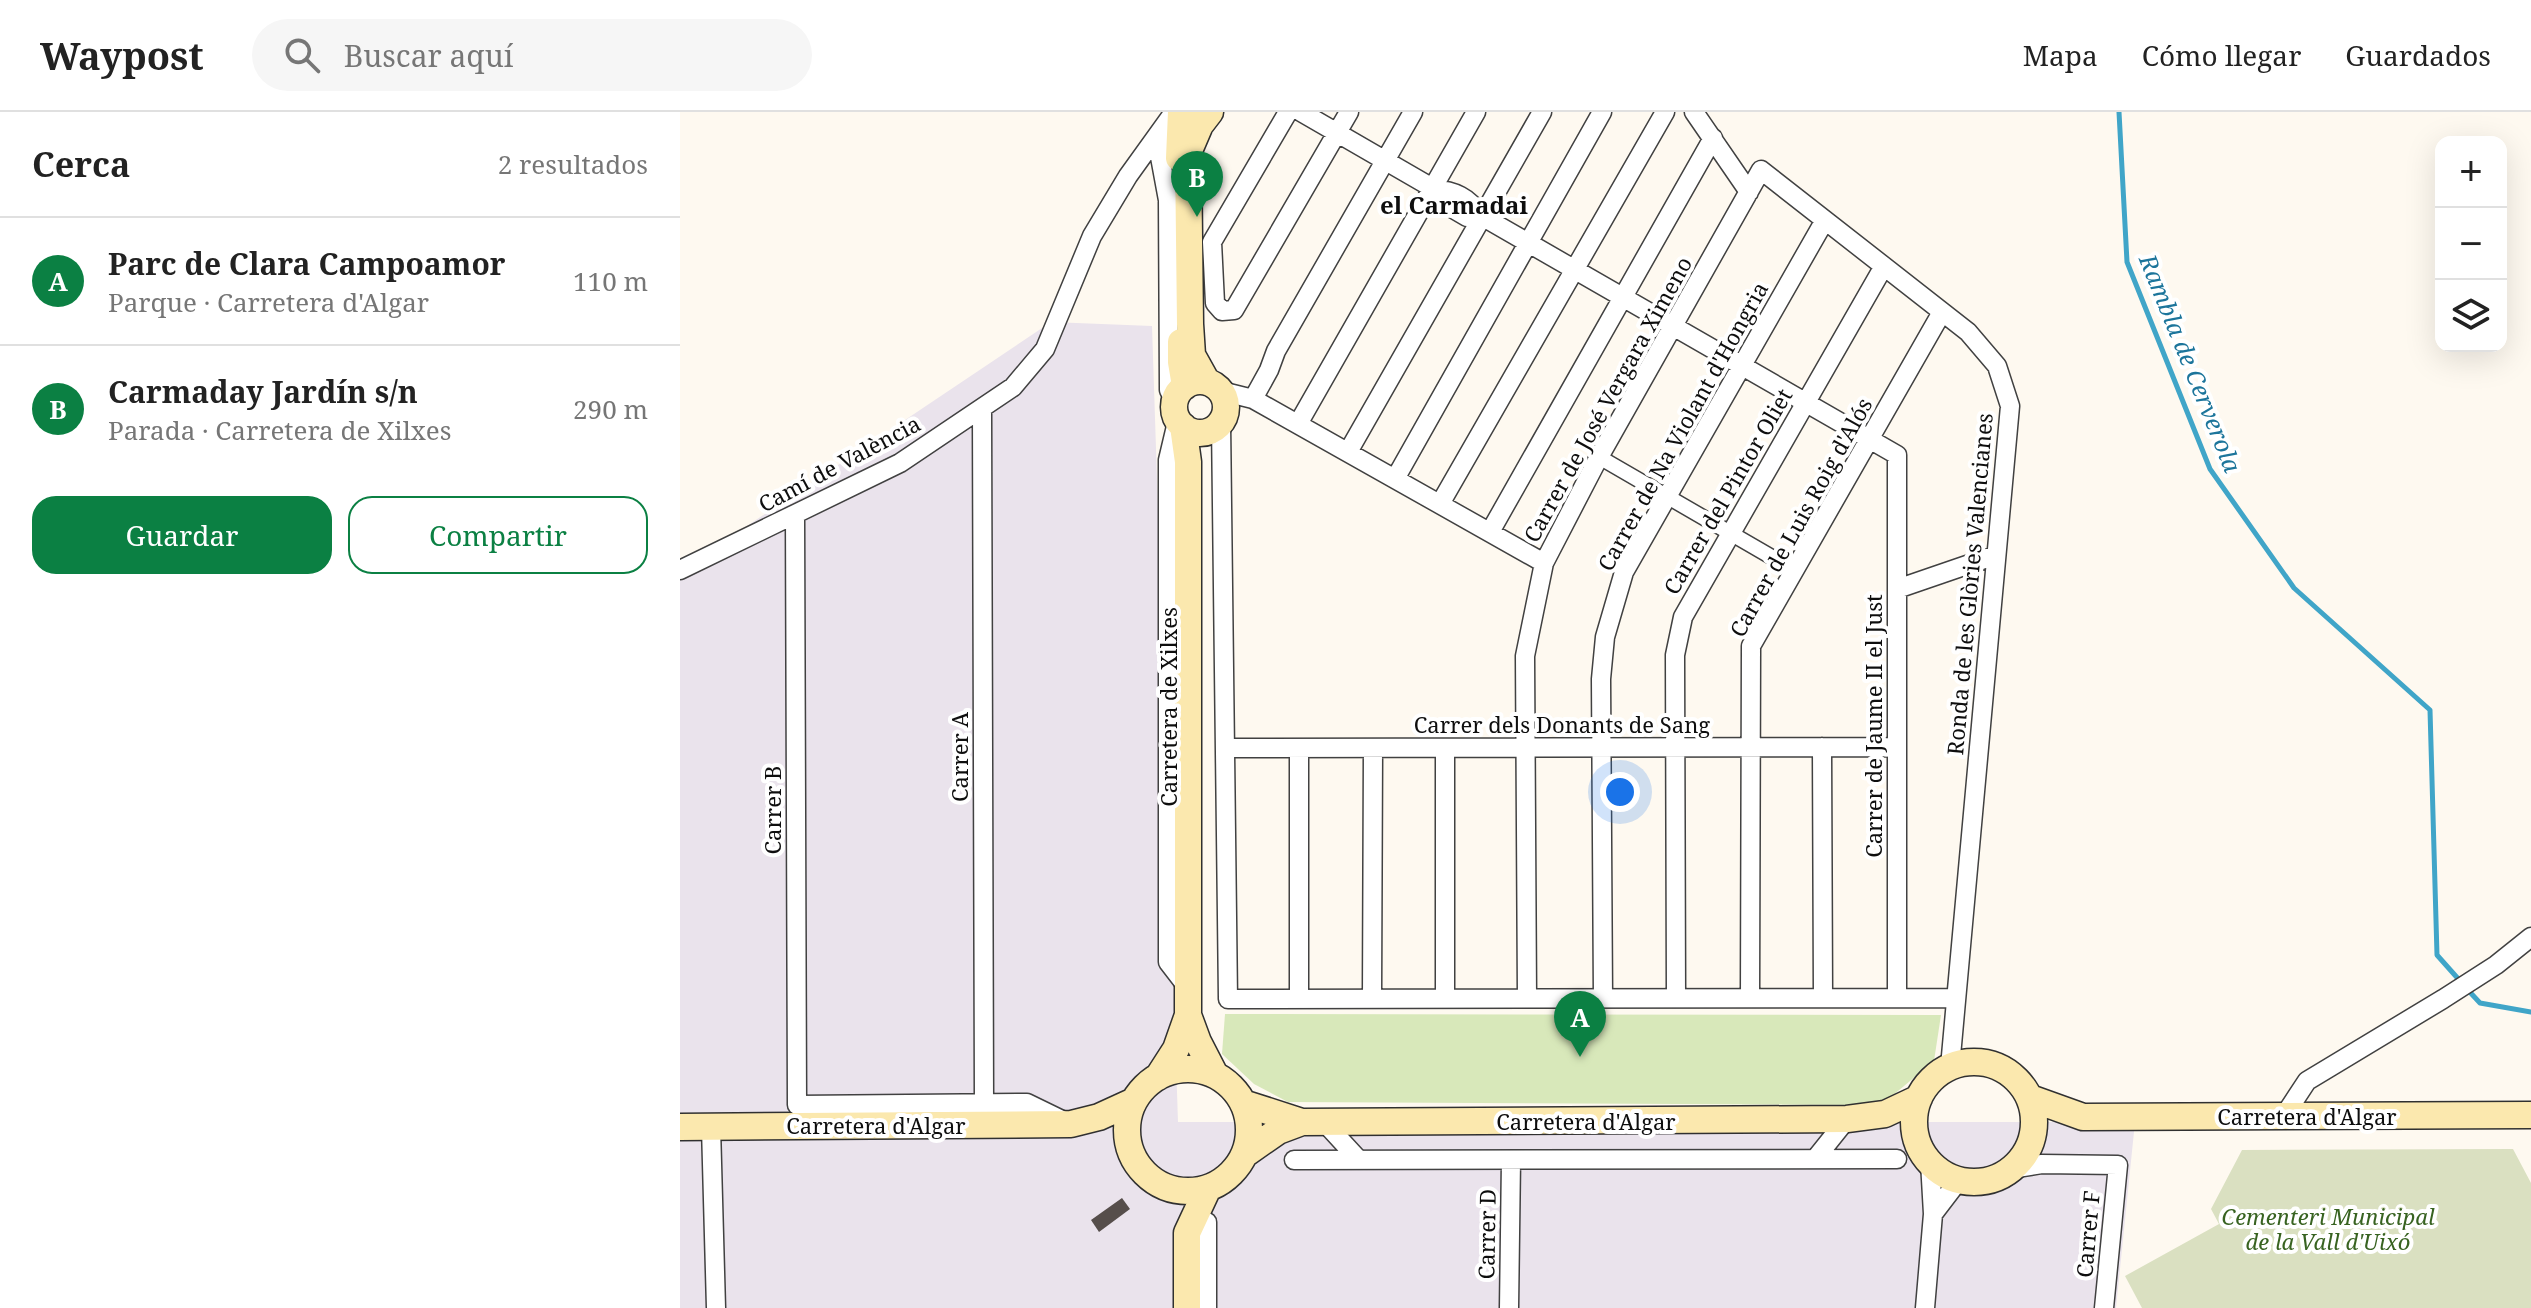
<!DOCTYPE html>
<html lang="es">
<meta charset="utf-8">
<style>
:root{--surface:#fff;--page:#f6f6f6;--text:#222;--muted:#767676;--line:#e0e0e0;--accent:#0b8043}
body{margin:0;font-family:"Noto Serif",serif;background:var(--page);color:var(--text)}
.controls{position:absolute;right:24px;top:24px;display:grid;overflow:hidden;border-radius:16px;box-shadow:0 8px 32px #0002}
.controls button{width:72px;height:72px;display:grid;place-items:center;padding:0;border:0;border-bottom:2px solid var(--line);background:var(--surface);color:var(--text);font:40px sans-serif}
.you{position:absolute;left:940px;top:680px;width:28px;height:28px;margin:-20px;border:6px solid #fff;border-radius:50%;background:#1a73e8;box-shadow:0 0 0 12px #1a73e833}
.badge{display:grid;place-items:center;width:52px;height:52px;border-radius:50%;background:var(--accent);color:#fff;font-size:26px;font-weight:700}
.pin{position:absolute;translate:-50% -66px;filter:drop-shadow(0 2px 4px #0008)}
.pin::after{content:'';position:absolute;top:42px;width:28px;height:24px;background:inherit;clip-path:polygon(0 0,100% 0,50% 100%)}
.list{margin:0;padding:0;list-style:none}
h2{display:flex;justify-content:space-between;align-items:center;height:104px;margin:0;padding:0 32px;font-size:34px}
h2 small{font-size:26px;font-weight:400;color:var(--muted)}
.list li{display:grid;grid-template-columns:52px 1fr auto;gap:24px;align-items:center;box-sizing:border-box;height:128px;padding:0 32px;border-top:2px solid var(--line)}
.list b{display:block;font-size:30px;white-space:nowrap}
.list p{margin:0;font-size:26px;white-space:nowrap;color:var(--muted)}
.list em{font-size:26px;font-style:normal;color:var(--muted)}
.actions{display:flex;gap:16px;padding:24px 32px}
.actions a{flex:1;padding:18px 0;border:2px solid var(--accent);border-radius:24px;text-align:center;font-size:28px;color:var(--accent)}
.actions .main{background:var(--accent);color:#fff}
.icon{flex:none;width:44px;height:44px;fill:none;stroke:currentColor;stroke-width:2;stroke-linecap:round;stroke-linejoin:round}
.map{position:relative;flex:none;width:1851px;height:1196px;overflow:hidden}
header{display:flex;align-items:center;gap:48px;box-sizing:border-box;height:112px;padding:0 40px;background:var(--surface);border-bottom:2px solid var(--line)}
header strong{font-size:38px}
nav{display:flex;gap:44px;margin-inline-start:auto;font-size:28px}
.search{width:560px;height:72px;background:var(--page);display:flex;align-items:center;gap:20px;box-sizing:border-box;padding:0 28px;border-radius:44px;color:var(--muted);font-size:30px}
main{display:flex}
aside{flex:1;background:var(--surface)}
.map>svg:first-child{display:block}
.industrial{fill:#eae3ec}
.green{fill:#d8e8ba}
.cemetery{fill:#dae0c1}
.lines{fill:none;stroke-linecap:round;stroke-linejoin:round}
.stream{stroke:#40a5c8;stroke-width:5}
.building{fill:#564e4b}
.pedestrian-casing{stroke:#414141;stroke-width:17}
.minor-casing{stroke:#414141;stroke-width:21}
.secondary-casing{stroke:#303030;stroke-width:29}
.pedestrian{stroke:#fff;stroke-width:14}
.minor{stroke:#fff;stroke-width:18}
.secondary{stroke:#fbe8ae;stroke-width:26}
.labels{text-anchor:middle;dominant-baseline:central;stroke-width:8;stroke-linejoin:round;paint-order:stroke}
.street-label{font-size:22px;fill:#0e0e0e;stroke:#fff}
.park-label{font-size:22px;font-style:italic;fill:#386321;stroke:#fff}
.neighbourhood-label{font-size:24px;font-weight:bold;fill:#0e0e0e;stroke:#fff}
.water-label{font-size:24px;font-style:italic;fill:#1c759b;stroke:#fff}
</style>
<header>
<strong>Waypost</strong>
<div class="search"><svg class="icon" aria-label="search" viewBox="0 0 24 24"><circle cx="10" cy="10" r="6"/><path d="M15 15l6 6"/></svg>Buscar aquí</div>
<nav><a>Mapa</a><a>Cómo llegar</a><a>Guardados</a></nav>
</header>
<main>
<aside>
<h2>Cerca<small>2 resultados</small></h2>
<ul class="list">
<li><span class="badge">A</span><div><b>Parc de Clara Campoamor</b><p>Parque · Carretera d'Algar</p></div><em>110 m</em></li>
<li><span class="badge">B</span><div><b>Carmaday Jardín s/n</b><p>Parada · Carretera de Xilxes</p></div><em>290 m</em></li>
</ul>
<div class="actions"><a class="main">Guardar</a><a>Compartir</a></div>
</aside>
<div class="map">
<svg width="1851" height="1196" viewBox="0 0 1851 1196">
<rect width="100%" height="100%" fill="#fef9f0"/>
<path class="industrial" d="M371,210L472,214L498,1010H1455L1436,1196H0V459Z"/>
<path class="green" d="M545,902L1261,903L1254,949L1206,989L1191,993L608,990L574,972L542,942Z"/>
<path class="cemetery" d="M1833,1037L1851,1071V1196H1462L1445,1164L1539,1112L1531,1097L1562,1038Z"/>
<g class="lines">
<path class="stream" d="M1439,0L1447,150L1530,357L1614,476L1750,598L1757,843L1781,870
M1787,877L1800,891L1851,900"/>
</g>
<path class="building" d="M442,1086L450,1097L419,1120L411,1108Z"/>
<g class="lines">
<defs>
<path id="pedestrian" d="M919,345L1114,458"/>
<path id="minor" d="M608,0L532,130L535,191L542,199L554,198L669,0
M621,0L756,78C772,78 791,86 798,102L1217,343V886
M1014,0L1069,80
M483,20L478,34L488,88L489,278L495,290
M756,78L763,91L787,105L798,102
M541,279L573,287L864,451
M573,287L589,258L596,239L733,0
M302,298L304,992
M497,310L488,348V850L508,876
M541,310L548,887L1275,886
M618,312L796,0
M668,340L862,0
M715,367L922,0
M760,392L985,0
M115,402L117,993L347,991L384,1009
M810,420L1033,26
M0,458L220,351L333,275L365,237L412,124L448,64L494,0
M1217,477L1316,443
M1142,635L1143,886
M546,636L1217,635
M619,636V887
M765,636V886
M847,886L845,544L864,451L919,345L1081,58L1288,220L1317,254L1330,294L1270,955
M923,886L921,567L925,525L944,460L1145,108
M996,886L995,543L1003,505L1204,154
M1070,886L1071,534L1262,200
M692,887L693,636
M1604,1004L1627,969L1763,887L1816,853L1851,825
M644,1010L679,1048
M31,1015L36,1196
M1135,1047L1167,1007
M614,1048L1217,1047
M1331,1057L1362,1052L1438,1053L1424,1196
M1253,1102L1279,1068
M527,1110V1196
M829,1196L831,1048
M1245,1196L1253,1102L1250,1050"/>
<path id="secondary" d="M499,46L501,0
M501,230V250L505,274
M494 295a26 26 0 1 1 52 0a26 26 0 1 1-52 0Z
M527,270L512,243L510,212L508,41L520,13L530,0
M508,903L518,930L535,963
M1234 1010a60 60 0 1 1 120 0a60 60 0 1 1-120 0Z
M447 1018a61 61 0 1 1 122 0a61 61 0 1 1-122 0Z
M478,965L496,937L508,903V350L503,314
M1350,986L1403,1005L1851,1003
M563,991L622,1010L1167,1007L1205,1002L1239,986
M0,1015L391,1012L419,1005L454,989
M565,1042L598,1019L622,1010
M507,1196V1121L528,1076"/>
</defs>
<use href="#pedestrian" class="pedestrian-casing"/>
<use href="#minor" class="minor-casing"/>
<use href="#secondary" class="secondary-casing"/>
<use href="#pedestrian" class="pedestrian"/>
<use href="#minor" class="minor"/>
<use href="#secondary" class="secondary"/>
</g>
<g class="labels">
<g class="street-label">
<text transform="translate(927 287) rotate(-61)">Carrer de José Vergara Ximeno</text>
<text transform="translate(1002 314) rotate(-61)">Carrer de Na Violant d'Hongria</text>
<text transform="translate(159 351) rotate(-28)">Camí de València</text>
<text transform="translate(1047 379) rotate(-60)">Carrer del Pintor Oliet</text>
<text transform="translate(1120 405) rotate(-61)">Carrer de Luis Roig d'Alós</text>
<text transform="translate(1289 472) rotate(-85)">Ronda de les Glòries Valencianes</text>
<text transform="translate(488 595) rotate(-90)">Carretera de Xilxes</text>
<text x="882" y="612">Carrer dels Donants de Sang</text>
<text transform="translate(1193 614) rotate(-90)">Carrer de Jaume II el Just</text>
<text transform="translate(279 645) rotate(-90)">Carrer A</text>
<text transform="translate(92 698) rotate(-90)">Carrer B</text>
<text x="1627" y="1004">Carretera d'Algar</text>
<text x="906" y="1009">Carretera d'Algar</text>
<text x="196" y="1013">Carretera d'Algar</text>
<text transform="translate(806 1122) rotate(-89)">Carrer D</text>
<text transform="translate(1407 1122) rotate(-85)">Carrer F</text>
</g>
<g class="park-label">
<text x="1648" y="1104">Cementeri Municipal<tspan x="1648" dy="25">de la Vall d'Uixó</tspan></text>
</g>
<g class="neighbourhood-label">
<text x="774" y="92">el Carmadai</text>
</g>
<g class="water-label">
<text transform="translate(1511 251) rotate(68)">Rambla de Cerverola</text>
</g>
</g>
</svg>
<div class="controls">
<button>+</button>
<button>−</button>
<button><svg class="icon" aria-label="layers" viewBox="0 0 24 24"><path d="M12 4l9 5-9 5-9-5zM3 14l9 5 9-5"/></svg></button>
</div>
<div class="you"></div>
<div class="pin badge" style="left:900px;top:945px">A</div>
<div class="pin badge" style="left:517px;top:105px">B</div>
</div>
</main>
